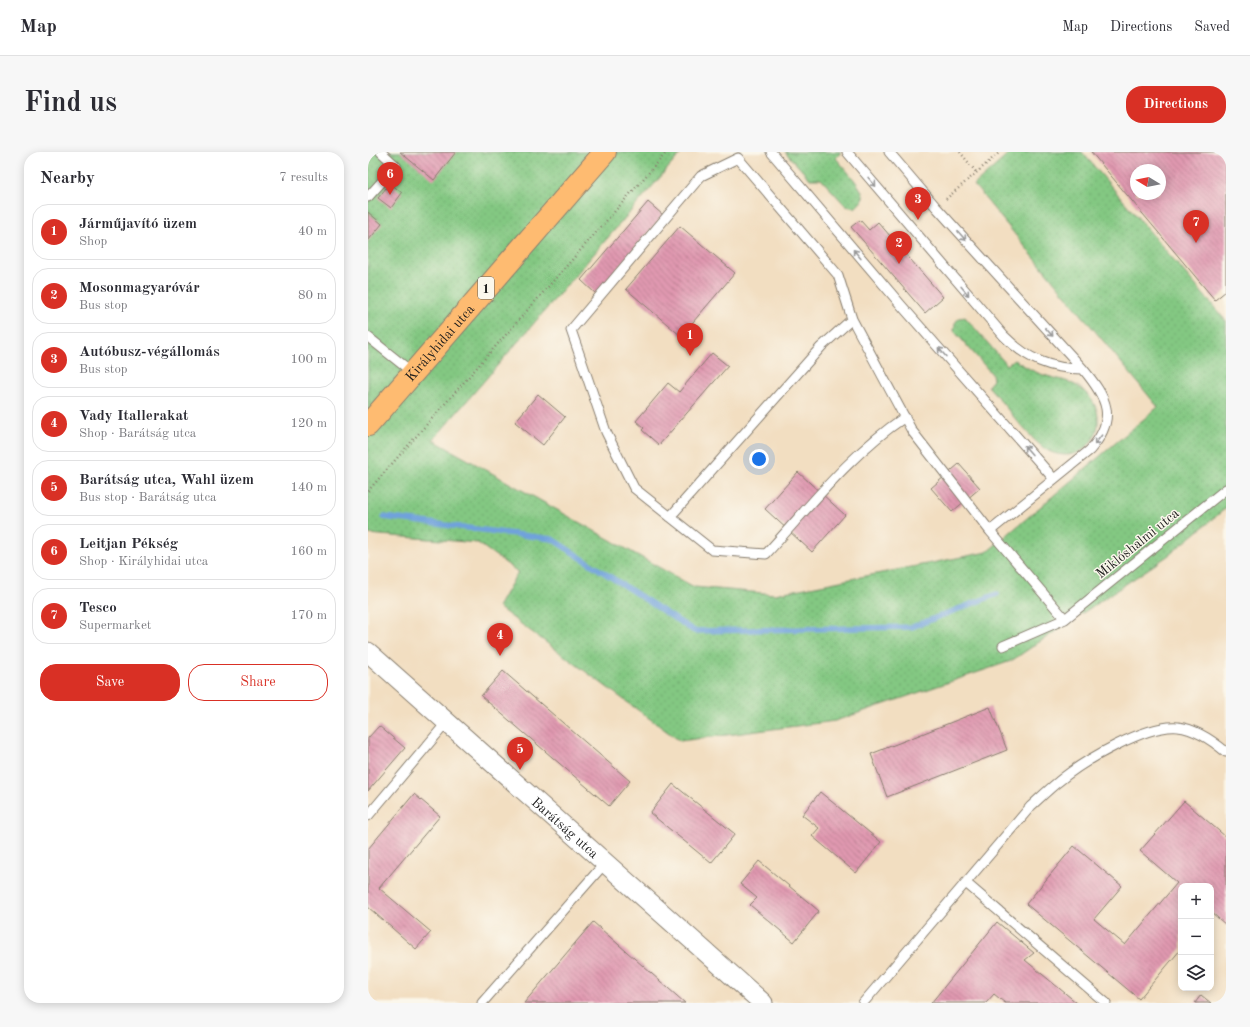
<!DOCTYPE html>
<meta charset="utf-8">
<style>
:root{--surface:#fff;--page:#f7f7f7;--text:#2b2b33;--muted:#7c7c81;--line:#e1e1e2;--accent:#d93025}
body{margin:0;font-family:"Old Standard TT",serif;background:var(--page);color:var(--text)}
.controls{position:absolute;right:12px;bottom:12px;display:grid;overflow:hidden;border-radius:8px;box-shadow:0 2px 10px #0003}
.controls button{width:36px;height:36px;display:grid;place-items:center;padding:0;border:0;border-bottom:1px solid var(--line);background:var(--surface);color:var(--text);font:20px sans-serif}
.compass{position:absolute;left:762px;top:12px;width:36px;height:36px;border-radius:50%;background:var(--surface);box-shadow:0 2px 10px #0003;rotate:280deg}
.you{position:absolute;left:391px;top:307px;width:14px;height:14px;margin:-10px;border:3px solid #fff;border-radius:50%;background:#1a73e8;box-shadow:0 0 0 6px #1a73e833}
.badge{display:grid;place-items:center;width:26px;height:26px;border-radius:50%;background:var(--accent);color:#fff;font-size:13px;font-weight:700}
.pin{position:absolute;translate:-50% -33px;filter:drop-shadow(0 1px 2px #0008)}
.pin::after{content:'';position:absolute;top:21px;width:14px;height:12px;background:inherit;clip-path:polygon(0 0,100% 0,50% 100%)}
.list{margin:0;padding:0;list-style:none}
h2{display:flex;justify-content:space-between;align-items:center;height:52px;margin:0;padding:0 16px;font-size:17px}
h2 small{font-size:13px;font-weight:400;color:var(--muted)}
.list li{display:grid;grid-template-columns:26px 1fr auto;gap:12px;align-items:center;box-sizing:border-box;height:56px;margin:0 8px 8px;padding:0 8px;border:1px solid var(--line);border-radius:16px}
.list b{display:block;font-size:15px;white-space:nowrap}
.list p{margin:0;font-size:13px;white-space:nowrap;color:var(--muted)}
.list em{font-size:13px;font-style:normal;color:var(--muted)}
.actions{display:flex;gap:8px;padding:12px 16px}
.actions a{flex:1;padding:9px 0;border:1px solid var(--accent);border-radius:16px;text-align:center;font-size:14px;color:var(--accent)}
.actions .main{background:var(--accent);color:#fff}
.icon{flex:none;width:22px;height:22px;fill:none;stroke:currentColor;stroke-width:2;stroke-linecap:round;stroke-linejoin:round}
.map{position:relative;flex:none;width:858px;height:851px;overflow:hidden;border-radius:16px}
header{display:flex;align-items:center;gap:24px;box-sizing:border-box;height:56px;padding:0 20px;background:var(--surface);border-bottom:1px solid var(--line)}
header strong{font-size:19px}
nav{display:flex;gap:22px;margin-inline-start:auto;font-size:14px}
.intro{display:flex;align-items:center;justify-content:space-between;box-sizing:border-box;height:96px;padding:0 24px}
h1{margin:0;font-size:28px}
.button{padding:10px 18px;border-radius:16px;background:var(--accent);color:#fff;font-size:14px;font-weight:700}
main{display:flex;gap:24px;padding:0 24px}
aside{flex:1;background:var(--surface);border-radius:16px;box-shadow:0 2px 10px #0003}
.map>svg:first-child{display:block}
.grass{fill:url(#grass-dots);stroke:#50724f}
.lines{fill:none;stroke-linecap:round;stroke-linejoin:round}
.stream{stroke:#70a2db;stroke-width:5.5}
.building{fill:url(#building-back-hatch);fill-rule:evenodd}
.service-casing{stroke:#877d6e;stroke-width:11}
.minor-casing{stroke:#877d6e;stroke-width:21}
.primary-casing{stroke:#877d6e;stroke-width:24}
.path{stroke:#877d6e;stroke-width:2.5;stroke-dasharray:1 3;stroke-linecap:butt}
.service{stroke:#fff;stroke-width:9}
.minor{stroke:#fff;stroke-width:19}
.primary{stroke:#febb71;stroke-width:22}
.oneway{stroke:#999}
.labels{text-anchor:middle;stroke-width:3;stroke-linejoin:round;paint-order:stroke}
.shield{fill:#fbf7ec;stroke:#5f5e5a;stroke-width:1}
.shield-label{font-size:13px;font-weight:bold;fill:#1c1c1c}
.street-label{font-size:14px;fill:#1c1c1c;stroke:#fbf7ec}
</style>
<header>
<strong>Map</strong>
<nav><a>Map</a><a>Directions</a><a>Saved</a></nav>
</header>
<div class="intro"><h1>Find us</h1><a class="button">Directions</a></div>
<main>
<aside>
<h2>Nearby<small>7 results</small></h2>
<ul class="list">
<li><span class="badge">1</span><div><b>Járműjavító üzem</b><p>Shop</p></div><em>40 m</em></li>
<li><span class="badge">2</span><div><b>Mosonmagyaróvár</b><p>Bus stop</p></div><em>80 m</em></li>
<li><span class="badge">3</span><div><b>Autóbusz-végállomás</b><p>Bus stop</p></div><em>100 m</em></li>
<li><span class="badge">4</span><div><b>Vady Itallerakat</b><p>Shop · Barátság utca</p></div><em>120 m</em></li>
<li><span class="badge">5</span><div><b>Barátság utca, Wahl üzem</b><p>Bus stop · Barátság utca</p></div><em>140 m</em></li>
<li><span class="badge">6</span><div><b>Leitjan Pékség</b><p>Shop · Királyhidai utca</p></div><em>160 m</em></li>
<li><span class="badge">7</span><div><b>Tesco</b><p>Supermarket</p></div><em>170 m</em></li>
</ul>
<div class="actions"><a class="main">Save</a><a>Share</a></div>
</aside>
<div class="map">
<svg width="858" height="851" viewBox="0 0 858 851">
<defs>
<pattern id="grass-dots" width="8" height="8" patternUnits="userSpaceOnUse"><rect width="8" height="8" fill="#83c882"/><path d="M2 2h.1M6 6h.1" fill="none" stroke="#71ab70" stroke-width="1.8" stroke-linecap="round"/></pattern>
<pattern id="building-back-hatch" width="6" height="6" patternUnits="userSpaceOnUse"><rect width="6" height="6" fill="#e098b0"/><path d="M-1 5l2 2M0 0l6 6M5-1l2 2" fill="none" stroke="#b57b8e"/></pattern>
</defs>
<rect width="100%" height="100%" fill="#fbf7ec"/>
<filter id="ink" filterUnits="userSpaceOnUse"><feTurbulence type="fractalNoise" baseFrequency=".025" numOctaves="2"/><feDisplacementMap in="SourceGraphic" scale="8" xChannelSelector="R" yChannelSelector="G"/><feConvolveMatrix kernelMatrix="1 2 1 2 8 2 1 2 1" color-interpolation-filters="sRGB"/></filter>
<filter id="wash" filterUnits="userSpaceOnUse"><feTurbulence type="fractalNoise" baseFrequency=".012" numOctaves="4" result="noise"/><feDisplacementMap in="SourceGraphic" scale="16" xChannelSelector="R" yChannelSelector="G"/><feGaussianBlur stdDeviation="0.9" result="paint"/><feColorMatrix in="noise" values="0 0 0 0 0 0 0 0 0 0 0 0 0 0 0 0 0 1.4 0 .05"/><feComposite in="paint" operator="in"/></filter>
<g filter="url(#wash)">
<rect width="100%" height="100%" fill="#f2dec1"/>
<!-- grass -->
<path class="grass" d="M 0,0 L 314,0 L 65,288 L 326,435 L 407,442 L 619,400 L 790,255 L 606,33 L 643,0 L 714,0 L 858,169 L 858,356 L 801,403 L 643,509 L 467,569 L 312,589 L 130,455 L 150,420 L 110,391 L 0,382 Z
M 417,0 L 473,0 L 468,6 C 474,14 497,37 495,46 C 494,50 490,53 487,56 L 478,54 L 453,27 L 442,27 Z
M 597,165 L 639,213 L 646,208 C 654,212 662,218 670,221 C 688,228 705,227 719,242 C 746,270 720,315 683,300 C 666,294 634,249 620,234 L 625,228 L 624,222 L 586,179 L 587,171 L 591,166 Z"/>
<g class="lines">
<!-- stream -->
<path class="stream" d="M 16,365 L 184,387 L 326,479 L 544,475 L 629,442"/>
</g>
<g id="blocks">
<!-- building -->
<path class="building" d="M 32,0 L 88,0 L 66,28 Z
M 723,0 L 858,0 L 858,139 L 847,148 ZM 768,18 L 792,18 L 792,42 L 768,42 Z
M 22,31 L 34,41 L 23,56 L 10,46 Z
M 280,50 L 295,63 L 228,142 L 213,128 Z
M 0,60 L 14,72 L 0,89 Z
M 492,68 L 501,78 L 510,70 L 575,145 L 557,161 L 483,75 Z
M 312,74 L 367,121 L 313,184 L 258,137 Z
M 344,201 L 360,214 L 291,293 L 274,278 L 276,276 L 268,269 L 300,231 L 311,240 Z
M 170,242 L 197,265 L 175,293 L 147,270 Z
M 591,312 L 612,336 L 584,360 L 563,336 Z
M 430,320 L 477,363 L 444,400 L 397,357 Z
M 135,519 L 262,629 L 241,654 L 113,544 Z
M 622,555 L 639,598 L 519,645 L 503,602 Z
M 11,574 L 37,596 L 0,639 L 0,586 Z
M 305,632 L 367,682 L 343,711 L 282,661 Z
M 452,640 L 513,690 L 488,721 L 444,684 L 451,676 L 434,663 Z
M 46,642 L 72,664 L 11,736 L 63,780 L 48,797 L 0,755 L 0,697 Z
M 816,649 L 858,685 L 858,773 L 843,760 L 843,734 L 813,734 L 813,797 L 771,847 L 658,752 L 706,694 L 754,734 L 726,767 L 757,793 L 809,731 L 772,699 Z
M 391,709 L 451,759 L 426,790 L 382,753 L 389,746 L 372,732 Z
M 225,770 L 317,851 L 156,851 Z
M 629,770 L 666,801 L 657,808 L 709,851 L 637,851 L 626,842 L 618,851 L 563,851 Z
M 833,843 L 843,851 L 827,851 Z"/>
</g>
</g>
<g filter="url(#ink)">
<use href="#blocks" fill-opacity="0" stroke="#877d6e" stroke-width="1"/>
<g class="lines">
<defs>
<path id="service" d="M 403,0 L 533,153 L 686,327
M 479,0 L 636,184 C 659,207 682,217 715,217
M 521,0 L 568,55 L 715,217 C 739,246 750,266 722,298 L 622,379 L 697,467
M 0,45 L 28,14 L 13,0
M 0,185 L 45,221
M 537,265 C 483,301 442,354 398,402 L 344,398 L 266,336 L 238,280 L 203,178 L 333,24 L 370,6 L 470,123 L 484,167 L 544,279 L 622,379
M 302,365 L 453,195 L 484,167
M 635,494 L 697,467 L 858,337
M 0,664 L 79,570
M 598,731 L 738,851
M 114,851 L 237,711
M 495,851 L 663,654 C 672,646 681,637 690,630 C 715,609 778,572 810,575 C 828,577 845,589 858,600"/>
<g id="minor">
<path id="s1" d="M 0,500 L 395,851"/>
</g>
<g id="primary">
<path id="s2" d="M 0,273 L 237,0"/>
</g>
</defs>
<!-- service casing -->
<use href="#service" class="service-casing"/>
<!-- minor casing -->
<use href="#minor" class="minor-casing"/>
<!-- primary casing -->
<use href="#primary" class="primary-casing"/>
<!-- path -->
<path class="path" d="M 592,0 L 608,20
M 578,47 L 632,0
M 0,339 L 299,0"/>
<!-- service -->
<use href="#service" class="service"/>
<!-- minor -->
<use href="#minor" class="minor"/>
<!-- primary -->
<use href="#primary" class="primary"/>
</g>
<!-- one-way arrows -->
<defs><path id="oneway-shaft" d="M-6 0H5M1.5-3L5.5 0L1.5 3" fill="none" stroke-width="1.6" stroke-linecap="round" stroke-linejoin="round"/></defs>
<g class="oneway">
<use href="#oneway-shaft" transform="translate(504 30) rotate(50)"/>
<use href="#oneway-shaft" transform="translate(594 84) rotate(48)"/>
<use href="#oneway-shaft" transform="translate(489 102) rotate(-130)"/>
<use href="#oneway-shaft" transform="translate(597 139) rotate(50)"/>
<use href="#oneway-shaft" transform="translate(681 180) rotate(48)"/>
<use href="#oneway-shaft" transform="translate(574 200) rotate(-131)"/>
<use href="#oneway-shaft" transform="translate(730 288) rotate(127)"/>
<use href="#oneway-shaft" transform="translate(660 298) rotate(-131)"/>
</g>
</g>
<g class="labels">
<!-- shield labels -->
<rect class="shield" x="110" y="125" width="16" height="22" rx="3"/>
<g class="shield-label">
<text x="118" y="141">1</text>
</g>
<!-- street labels -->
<g class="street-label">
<text dy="5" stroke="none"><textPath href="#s2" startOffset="109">Királyhidai utca</textPath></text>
<text transform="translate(769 391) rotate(-39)" y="5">Miklóshalmi utca</text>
<text dy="5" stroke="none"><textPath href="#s1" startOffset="264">Barátság utca</textPath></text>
</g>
</g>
</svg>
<div class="controls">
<button>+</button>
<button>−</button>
<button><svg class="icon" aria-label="layers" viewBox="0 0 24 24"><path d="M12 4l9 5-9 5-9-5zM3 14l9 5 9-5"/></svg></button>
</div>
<svg class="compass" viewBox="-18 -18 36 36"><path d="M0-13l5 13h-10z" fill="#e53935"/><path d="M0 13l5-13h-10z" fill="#7c7c81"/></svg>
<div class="you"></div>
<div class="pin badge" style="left:322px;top:204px">1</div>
<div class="pin badge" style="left:531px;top:112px">2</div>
<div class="pin badge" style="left:550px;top:68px">3</div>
<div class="pin badge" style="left:132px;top:504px">4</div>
<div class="pin badge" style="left:152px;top:618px">5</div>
<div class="pin badge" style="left:22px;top:43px">6</div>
<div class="pin badge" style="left:828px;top:91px">7</div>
</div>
</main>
